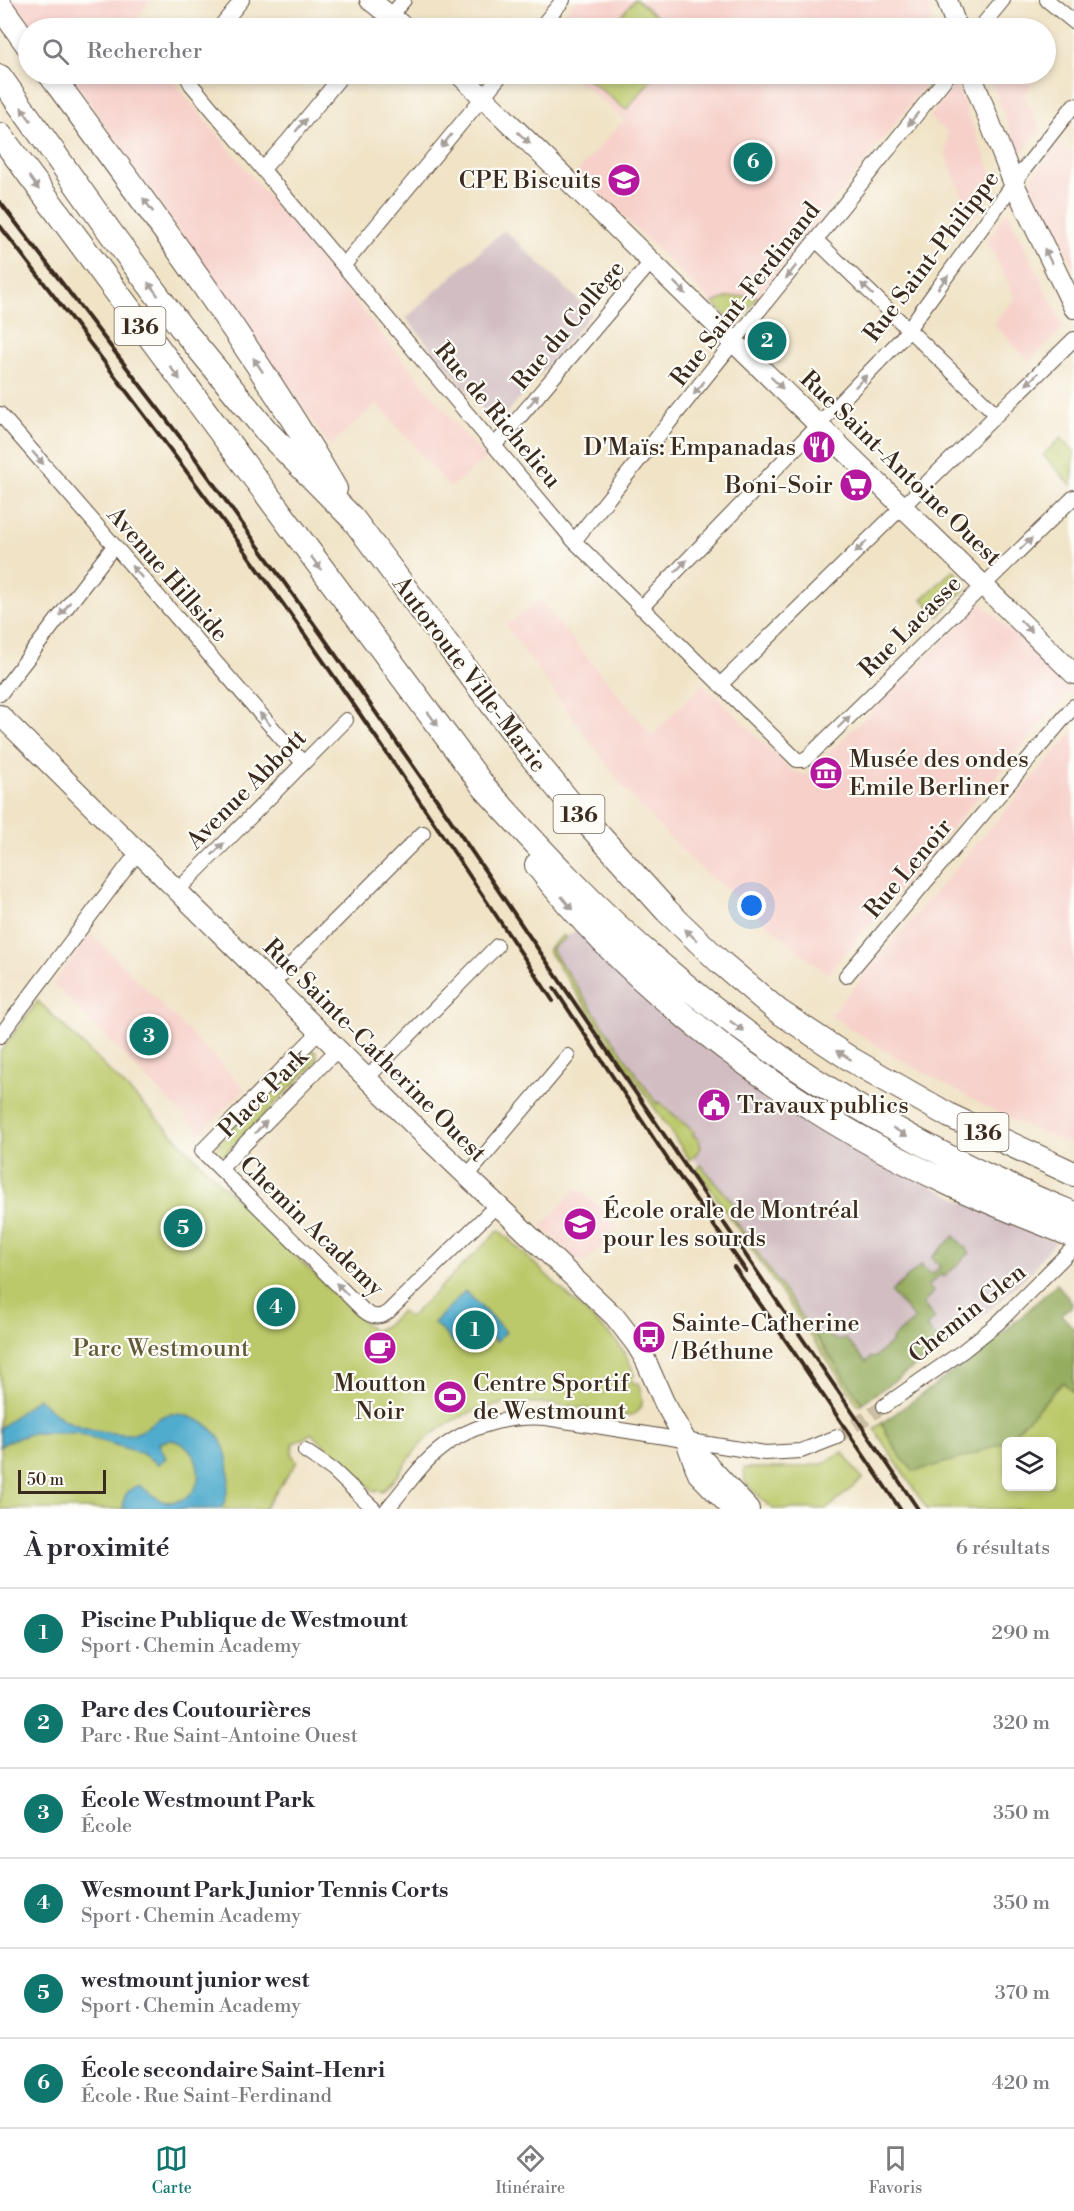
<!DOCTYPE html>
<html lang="fr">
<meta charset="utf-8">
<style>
:root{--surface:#fff;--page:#f7f7f7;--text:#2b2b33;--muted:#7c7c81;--line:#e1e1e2;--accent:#0f766e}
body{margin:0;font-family:"Libre Bodoni",serif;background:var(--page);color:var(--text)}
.controls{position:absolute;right:18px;bottom:18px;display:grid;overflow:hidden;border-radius:9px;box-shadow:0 3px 9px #0003}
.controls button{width:54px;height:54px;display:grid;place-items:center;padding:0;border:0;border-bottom:2px solid var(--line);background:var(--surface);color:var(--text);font:30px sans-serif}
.scale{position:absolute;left:18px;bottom:15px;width:88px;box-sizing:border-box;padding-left:6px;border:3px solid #3b2a1e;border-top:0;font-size:16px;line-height:21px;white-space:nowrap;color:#3b2a1e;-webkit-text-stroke:4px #fdfcf7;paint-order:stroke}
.you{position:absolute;left:752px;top:906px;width:21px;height:21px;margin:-15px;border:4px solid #fff;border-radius:50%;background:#1a73e8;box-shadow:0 0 0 9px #1a73e833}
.badge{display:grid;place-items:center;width:39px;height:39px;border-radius:50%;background:var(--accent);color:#fff;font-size:20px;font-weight:700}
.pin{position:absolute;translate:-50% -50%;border:3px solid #fff;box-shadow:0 2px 6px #0006}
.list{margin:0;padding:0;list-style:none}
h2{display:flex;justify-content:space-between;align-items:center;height:78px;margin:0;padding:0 24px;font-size:26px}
h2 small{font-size:20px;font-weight:400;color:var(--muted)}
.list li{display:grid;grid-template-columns:39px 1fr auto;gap:18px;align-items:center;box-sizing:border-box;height:90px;padding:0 24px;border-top:2px solid var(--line)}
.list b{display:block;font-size:22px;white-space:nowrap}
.list p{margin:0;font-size:20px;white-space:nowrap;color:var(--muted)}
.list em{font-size:20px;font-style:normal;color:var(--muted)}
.icon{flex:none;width:33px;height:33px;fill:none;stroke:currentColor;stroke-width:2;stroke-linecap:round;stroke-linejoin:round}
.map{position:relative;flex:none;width:1074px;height:1509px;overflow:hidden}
.search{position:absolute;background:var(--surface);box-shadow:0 3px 9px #0003;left:18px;right:18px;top:18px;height:66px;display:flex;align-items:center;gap:15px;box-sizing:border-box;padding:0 21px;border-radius:33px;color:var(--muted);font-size:22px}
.sheet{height:618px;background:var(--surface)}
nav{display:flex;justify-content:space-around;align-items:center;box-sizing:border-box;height:84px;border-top:2px solid var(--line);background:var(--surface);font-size:16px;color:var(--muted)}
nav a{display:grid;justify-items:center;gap:3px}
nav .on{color:var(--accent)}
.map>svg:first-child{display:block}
.built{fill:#f7d0ca}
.industrial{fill:#d2bec2}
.green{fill:#bcc96b;stroke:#7c7a44;stroke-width:1.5;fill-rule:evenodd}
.forest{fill:#95ad5f;stroke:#686c3e;stroke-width:1.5}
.water{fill:#4faccd;stroke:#456b76;stroke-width:1.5}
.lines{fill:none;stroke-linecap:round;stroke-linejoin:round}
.minor-tunnel{stroke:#ccbea4;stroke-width:14;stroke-dasharray:14 7;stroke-linecap:butt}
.minor-casing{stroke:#564637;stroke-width:16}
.secondary-casing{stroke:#564637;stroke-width:22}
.trunk-casing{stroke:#564637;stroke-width:26}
.minor{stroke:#fff;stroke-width:14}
.secondary{stroke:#fff;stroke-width:20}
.trunk{stroke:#fff;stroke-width:24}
.rail{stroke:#3b2a1e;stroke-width:4}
.oneway{fill:#a79f9a}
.labels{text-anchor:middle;stroke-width:4.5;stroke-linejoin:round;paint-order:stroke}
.shield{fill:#fdfcf7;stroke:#75695f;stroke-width:1.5}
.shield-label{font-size:22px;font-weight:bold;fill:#3b2a1e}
.poi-label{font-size:24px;fill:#3b2a1e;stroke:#fdfcf7;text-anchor:start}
.street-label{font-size:24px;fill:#3b2a1e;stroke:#fdfcf7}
.park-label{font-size:24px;fill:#625a35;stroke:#fdfcf7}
</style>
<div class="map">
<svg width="1074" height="1509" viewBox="0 0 1074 1509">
<rect width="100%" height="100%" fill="#fdfcf7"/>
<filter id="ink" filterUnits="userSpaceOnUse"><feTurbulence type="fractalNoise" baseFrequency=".0167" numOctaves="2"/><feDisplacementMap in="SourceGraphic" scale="12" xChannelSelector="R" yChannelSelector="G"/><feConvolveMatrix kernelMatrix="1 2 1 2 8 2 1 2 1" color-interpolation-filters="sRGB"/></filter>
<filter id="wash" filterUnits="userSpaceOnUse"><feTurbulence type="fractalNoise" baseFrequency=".008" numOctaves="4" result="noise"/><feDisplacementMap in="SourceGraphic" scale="24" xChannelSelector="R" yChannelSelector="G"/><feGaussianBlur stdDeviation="1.35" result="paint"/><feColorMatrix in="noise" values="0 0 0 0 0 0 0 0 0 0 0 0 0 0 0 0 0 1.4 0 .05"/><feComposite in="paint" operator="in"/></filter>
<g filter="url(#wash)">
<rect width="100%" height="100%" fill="#f0e3c6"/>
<!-- built -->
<path class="built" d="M 12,0 L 150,0 L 132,28 L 34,28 Z
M 576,0 L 926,0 L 935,28 L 553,28 Z
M 69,74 L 167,74 L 485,459 L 450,488 L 377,403 L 330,446 Z
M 566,74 L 934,74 L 758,297 L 729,297 L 713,303 L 577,172 L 624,120 L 574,77 L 572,79 Z
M 988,74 L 1038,74 L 1023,96 L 1041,129 L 1020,154 Z
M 956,83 L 996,186 L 968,226 L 956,214 L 965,203 L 946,155 L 948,132 L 929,117 Z
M 1059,143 L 1074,156 L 1074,267 L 1031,186 L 1031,179 Z
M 1007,210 L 1064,328 L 1029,361 L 994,324 L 1015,298 L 991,249 L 986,244 Z
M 539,600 L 652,735 L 703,684 L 792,771 L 806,775 L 982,604 L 1071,689 L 827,974 L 690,859 L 629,795 L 506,626 Z
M 1074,730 L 1074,1146 L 1008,1118 L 946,1085 L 884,1050 L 830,1015 Z
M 91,933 L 245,1089 L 201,1133 L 53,984 Z
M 576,1189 L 580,1189 L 619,1227 L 586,1262 L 575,1259 L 541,1226 Z"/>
<!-- industrial -->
<path class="industrial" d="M 504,230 L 592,313 L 496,426 L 406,318 Z
M 578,929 L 729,1063 L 797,1114 L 868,1156 L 965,1202 L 1056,1242 L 1040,1259 L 1035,1268 L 983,1316 L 953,1340 L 875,1394 L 822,1344 L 732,1216 L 737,1208 L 692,1157 L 551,948 Z"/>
<!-- green -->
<path class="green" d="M 634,0 L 637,0 L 671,28 L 611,28 Z
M 582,74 L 656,74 L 626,110 Z
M 746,296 L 758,297 L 737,323 L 734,324 L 713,303 L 729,297 Z
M 763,325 L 782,342 L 768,358 L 753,340 Z
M 1061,438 L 1074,451 L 1072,486 L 1043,455 Z
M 953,570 L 965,582 L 965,589 L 939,616 L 922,599 Z
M 563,935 L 566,938 L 551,949 L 657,1104 L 659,1102 L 694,1132 L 693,1135 L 699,1140 L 701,1148 L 690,1160 L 550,954 L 548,949 Z
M 38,1001 L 158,1119 L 215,1178 L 373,1331 L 387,1325 L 401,1311 L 409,1318 L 499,1230 L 617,1342 L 628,1359 L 635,1375 L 631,1377 L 634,1384 L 638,1383 C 643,1397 647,1412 628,1416 C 554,1404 491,1385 426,1439 C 409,1455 399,1477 382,1492 L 378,1490 L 375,1492 L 311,1433 L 305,1438 L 293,1443 L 292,1455 L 297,1462 L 264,1509 L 0,1509 L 0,1052 Z
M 312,1050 L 317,1053 L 317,1061 L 224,1155 L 217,1155 L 214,1149 L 215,1146 L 309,1051 Z
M 701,1165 L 737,1208 L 732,1216 L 862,1403 L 858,1405 L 697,1169 Z
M 1063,1382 L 1074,1393 L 1074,1509 L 927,1509 L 874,1429 L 882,1423 L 887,1434 L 1007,1441 ZM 1006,1442 L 1052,1442 L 1052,1486 L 1006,1486 Z
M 843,1452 L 862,1479 L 827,1509 L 772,1509 L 745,1482 L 744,1468 L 790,1468 L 823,1464 Z"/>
<!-- forest -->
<path class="forest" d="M 954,1236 L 970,1253 L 944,1277 L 941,1274 L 928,1286 L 933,1292 L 923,1304 L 935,1319 L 926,1327 L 941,1344 L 950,1336 L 953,1340 L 862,1403 L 814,1333 L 828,1334 L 835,1340 L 845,1338 L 866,1362 L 871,1357 L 874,1358 L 892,1342 L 891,1340 L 915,1319 L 891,1292 L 921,1265 L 931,1275 L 940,1267 L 932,1257 Z
M 1057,1284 L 1072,1303 L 1071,1307 L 1062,1313 L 1062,1316 L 1074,1328 L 1074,1393 L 1063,1382 L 1007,1441 L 966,1457 L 915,1471 C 900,1461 889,1439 882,1423 L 989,1346 Z"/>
<!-- water -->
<path class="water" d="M 465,1291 L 506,1332 L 496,1342 L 480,1327 L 459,1348 L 434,1323 Z
M 38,1398 C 46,1405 54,1413 63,1419 C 81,1429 109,1434 130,1434 C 144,1434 152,1419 166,1415 C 174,1413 185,1415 193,1418 C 230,1431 235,1474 223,1506 L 220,1509 L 123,1509 C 122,1497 128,1489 139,1485 C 146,1490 154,1497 162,1501 C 168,1503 175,1502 181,1500 C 216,1487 193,1427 159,1443 L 166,1458 L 158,1464 L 141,1453 L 77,1433 L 33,1433 L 9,1441 L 0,1446 L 0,1428 Z"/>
</g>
<g filter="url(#ink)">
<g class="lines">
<!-- minor-tunnel -->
<path class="minor-tunnel" d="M 837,1437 L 884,1406"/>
<defs>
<path id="minor" d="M 1047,0 L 1074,22
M 219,28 L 242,0
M 380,28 L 404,0
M 540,28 L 563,0
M 980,28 L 1003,0
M 186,74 L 191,84 L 574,541 L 797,760 L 803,760 L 808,757 L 1074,497
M 263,169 L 287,142 L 343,74
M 816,240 L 996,414
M 344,265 L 502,74
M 0,414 L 303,763
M 494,445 L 506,433 L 652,261
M 574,541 L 949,74
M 641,608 L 901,339 L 1025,168 L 1074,105
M 720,685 L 1074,339
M 0,694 L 114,546
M 177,891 L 346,720
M 846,976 L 1074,706
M 272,984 L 423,833
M 320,1031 L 202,1151 L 363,1310 C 371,1317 379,1319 388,1312 L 497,1205
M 0,1036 L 138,852
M 367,1078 L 497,946
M 220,1169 L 338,1049
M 467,1176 L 568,1056
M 884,1406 L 963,1351 L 998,1323 L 1074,1247
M 305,1451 L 333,1470 L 374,1509
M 387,1509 C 401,1493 412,1477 426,1462 C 458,1429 501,1415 546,1418 L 765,1453 L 801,1451 L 837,1437"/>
<path id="secondary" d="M 370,0 L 405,28
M 947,0 L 957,28
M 459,74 L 1074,674
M 971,74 L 1014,184 L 1074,308
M 0,715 L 427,1138 L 615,1317 L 636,1344 L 645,1359 L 664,1402 L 686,1441 L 698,1474 L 732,1509
M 690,1445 L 749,1509"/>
<path id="trunk" d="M 0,6 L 28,45
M 50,74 C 150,209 250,343 335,489
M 0,77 L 110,232 L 181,327 L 268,433 L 353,519 L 532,757 L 575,809 L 667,911 L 719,961 L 778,1011 L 852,1060 L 950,1116 L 1074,1174
M 0,135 L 484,787 C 540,849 596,910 660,964 C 783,1070 923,1153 1074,1214
M 537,865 C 637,997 799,1113 948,1183 C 989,1203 1032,1218 1074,1236"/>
</defs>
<!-- minor casing -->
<use href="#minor" class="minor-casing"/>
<!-- secondary casing -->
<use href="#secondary" class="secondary-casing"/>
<!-- trunk casing -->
<use href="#trunk" class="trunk-casing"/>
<!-- minor -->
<use href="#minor" class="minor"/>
<!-- secondary -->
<use href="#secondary" class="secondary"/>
<!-- trunk -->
<use href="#trunk" class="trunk"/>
<!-- rail -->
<path class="rail" d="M 0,202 L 183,441 L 321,634 L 439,803 L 918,1509
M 0,226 C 85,336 169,446 250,558 C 355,703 454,852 553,1001
M 554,988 L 670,1163 L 746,1271
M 734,1267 L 791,1348 L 900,1509"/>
</g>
<!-- one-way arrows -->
<defs><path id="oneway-solid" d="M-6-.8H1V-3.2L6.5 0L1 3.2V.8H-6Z" transform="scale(1.5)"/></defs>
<g class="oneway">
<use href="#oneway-solid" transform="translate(26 114) rotate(-125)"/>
<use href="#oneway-solid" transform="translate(913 119) rotate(128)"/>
<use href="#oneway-solid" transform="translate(301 125) rotate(-51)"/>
<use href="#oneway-solid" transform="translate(524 138) rotate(43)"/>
<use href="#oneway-solid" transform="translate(446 141) rotate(129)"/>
<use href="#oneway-solid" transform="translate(34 183) rotate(54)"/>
<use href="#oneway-solid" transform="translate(148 205) rotate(-126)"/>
<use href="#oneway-solid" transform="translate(1048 256) rotate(-116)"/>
<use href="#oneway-solid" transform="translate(791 272) rotate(128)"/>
<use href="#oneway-solid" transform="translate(943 282) rotate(-53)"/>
<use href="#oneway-solid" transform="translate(680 288) rotate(45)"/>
<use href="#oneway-solid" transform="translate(153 289) rotate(-127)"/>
<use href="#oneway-solid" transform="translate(867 289) rotate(-136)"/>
<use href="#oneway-solid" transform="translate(258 365) rotate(-124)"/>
<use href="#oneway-solid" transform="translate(175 373) rotate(53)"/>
<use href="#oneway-solid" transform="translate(1032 379) rotate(136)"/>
<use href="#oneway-solid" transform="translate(861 381) rotate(-46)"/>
<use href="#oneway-solid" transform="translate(777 383) rotate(44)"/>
<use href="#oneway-solid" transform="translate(699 388) rotate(129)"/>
<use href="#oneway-solid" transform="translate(533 401) rotate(-50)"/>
<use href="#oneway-solid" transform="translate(38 458) rotate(49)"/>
<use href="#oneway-solid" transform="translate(1026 544) rotate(-44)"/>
<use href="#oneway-solid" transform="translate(861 547) rotate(135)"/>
<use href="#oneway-solid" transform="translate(316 563) rotate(53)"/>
<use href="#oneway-solid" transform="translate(681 566) rotate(-46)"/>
<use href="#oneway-solid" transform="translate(137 572) rotate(-131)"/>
<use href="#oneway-solid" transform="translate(65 609) rotate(127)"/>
<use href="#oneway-solid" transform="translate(1026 626) rotate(45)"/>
<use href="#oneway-solid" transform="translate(265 719) rotate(-131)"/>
<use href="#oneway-solid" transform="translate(433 719) rotate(53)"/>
<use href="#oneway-solid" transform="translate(844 722) rotate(-44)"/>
<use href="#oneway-solid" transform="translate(218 849) rotate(-45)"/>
<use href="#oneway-solid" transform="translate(567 903) rotate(50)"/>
<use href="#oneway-solid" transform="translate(691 935) rotate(-136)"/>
<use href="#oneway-solid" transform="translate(737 1026) rotate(36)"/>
<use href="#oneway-solid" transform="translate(844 1055) rotate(-147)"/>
<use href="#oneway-solid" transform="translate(261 1127) rotate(-45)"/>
<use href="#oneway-solid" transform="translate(900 1132) rotate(30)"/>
<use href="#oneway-solid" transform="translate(342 1289) rotate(-135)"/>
</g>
</g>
<!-- icons -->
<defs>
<symbol id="school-disc" viewBox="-11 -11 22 22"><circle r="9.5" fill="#b5179e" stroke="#fdfcf7"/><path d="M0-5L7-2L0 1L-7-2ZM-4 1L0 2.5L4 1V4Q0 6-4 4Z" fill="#fff"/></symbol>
<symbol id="restaurant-disc" viewBox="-11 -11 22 22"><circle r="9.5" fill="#b5179e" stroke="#fdfcf7"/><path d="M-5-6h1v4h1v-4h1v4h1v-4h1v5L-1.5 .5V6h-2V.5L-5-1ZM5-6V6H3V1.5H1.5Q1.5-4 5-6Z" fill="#fff"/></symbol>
<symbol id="supermarket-disc" viewBox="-11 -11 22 22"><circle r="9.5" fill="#b5179e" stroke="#fdfcf7"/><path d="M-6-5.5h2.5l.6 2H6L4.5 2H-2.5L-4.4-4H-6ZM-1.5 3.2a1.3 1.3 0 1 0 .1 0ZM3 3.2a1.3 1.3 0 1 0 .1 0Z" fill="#fff"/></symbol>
<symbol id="museum-disc" viewBox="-11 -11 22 22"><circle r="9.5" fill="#b5179e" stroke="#fdfcf7"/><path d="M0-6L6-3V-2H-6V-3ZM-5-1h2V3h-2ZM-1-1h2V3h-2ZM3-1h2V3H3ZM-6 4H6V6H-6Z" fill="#fff"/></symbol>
<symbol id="civic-disc" viewBox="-11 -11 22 22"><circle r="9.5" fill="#b5179e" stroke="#fdfcf7"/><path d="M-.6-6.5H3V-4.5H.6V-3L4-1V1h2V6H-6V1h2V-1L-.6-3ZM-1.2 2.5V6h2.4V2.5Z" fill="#fff"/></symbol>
<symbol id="bus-disc" viewBox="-11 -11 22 22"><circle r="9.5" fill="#b5179e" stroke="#fdfcf7"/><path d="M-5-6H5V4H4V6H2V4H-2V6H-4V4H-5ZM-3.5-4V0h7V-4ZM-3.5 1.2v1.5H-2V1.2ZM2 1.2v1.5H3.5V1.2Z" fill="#fff"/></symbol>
<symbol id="cafe-disc" viewBox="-11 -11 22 22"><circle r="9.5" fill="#b5179e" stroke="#fdfcf7"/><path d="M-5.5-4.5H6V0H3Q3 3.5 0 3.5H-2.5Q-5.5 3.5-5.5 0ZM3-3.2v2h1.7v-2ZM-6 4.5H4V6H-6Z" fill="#fff"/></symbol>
<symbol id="stadium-disc" viewBox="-11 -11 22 22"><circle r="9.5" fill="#b5179e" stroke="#fdfcf7"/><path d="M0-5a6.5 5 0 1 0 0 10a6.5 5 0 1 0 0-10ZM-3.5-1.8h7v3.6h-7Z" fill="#fff"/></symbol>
</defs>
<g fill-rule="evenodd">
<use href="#school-disc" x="605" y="161" width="38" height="38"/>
<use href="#restaurant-disc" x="800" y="428" width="38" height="38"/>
<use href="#supermarket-disc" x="837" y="466" width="38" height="38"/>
<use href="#museum-disc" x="807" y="754" width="38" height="38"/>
<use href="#civic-disc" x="695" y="1086" width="38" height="38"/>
<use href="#school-disc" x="561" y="1205" width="38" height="38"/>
<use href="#bus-disc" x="630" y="1318" width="38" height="38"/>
<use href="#cafe-disc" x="361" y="1329" width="38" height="38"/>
<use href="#stadium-disc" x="431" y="1378" width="38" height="38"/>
</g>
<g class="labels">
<!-- shield labels -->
<g class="shield">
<rect x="114.5" y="307" width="51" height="38" rx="4.5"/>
<rect x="553.5" y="795" width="51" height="38" rx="4.5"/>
<rect x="957.5" y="1113" width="51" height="38" rx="4.5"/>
</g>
<g class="shield-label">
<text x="140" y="334">136</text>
<text x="579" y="822">136</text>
<text x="983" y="1140">136</text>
</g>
<!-- poi labels -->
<g class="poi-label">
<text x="601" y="188" text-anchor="end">CPE Biscuits</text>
<text x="796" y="455" text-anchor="end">D'Maïs: Empanadas</text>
<text x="833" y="493" text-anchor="end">Boni-Soir</text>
<text x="849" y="767">Musée des ondes<tspan x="849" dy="28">Emile Berliner</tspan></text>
<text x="737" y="1113">Travaux publics</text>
<text x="603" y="1218">École orale de Montréal<tspan x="603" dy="28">pour les sourds</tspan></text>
<text x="672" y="1331">Sainte-Catherine<tspan x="672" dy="28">/ Béthune</tspan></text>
<text x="380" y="1391" text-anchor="middle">Moutton<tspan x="380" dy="28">Noir</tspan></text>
<text x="473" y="1391">Centre Sportif<tspan x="473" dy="28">de Westmount</tspan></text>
</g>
<!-- street labels -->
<g class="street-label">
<text transform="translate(931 256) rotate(-53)" y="8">Rue Saint-Philippe</text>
<text transform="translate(745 294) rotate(-52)" y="8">Rue Saint-Ferdinand</text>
<text transform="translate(568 325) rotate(-50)" y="8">Rue du Collège</text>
<text transform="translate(498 415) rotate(50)" y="8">Rue de Richelieu</text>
<text transform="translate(901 468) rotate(44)" y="8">Rue Saint-Antoine Ouest</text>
<text transform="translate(168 574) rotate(49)" y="8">Avenue Hillside</text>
<text transform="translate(910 626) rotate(-45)" y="8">Rue Lacasse</text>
<text transform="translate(470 674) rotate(53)" y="8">Autoroute Ville-Marie</text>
<text transform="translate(246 789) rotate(-45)" y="8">Avenue Abbott</text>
<text transform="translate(908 868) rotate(-50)" y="8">Rue Lenoir</text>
<text transform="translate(375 1050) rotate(45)" y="8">Rue Sainte-Catherine Ouest</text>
<text transform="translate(263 1093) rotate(-45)" y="8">Place Park</text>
<text transform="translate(312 1226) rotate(44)" y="8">Chemin Academy</text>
<text transform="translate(967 1313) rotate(-39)" y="8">Chemin Glen</text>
</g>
<!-- park labels -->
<g class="park-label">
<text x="161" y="1356">Parc Westmount</text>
</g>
</g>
</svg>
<div class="controls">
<button><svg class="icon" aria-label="layers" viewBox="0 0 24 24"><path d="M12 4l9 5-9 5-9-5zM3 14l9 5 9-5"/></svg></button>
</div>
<div class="scale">50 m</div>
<div class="you"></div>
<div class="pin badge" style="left:475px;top:1330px">1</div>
<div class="pin badge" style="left:767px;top:341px">2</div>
<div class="pin badge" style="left:149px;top:1036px">3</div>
<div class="pin badge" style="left:276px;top:1307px">4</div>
<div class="pin badge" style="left:183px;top:1228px">5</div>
<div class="pin badge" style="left:753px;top:162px">6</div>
<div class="search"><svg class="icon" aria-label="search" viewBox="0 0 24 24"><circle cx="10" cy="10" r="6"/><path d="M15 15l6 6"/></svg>Rechercher</div>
</div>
<section class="sheet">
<h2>À proximité<small>6 résultats</small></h2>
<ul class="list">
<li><span class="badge">1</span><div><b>Piscine Publique de Westmount</b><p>Sport · Chemin Academy</p></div><em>290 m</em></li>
<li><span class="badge">2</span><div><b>Parc des Coutourières</b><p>Parc · Rue Saint-Antoine Ouest</p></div><em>320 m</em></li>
<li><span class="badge">3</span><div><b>École Westmount Park</b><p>École</p></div><em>350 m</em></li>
<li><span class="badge">4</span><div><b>Wesmount Park Junior Tennis Corts</b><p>Sport · Chemin Academy</p></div><em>350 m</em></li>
<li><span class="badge">5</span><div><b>westmount junior west</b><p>Sport · Chemin Academy</p></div><em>370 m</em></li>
<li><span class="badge">6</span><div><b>École secondaire Saint-Henri</b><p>École · Rue Saint-Ferdinand</p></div><em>420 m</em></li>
</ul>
</section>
<nav>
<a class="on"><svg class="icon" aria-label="map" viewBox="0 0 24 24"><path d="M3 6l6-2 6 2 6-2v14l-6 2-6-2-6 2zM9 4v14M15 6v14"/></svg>Carte</a>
<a><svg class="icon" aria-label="directions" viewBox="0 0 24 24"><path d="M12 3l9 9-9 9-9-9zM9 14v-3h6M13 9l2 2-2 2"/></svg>Itinéraire</a>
<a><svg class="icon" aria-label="saved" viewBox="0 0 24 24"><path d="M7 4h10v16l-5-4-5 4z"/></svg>Favoris</a>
</nav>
